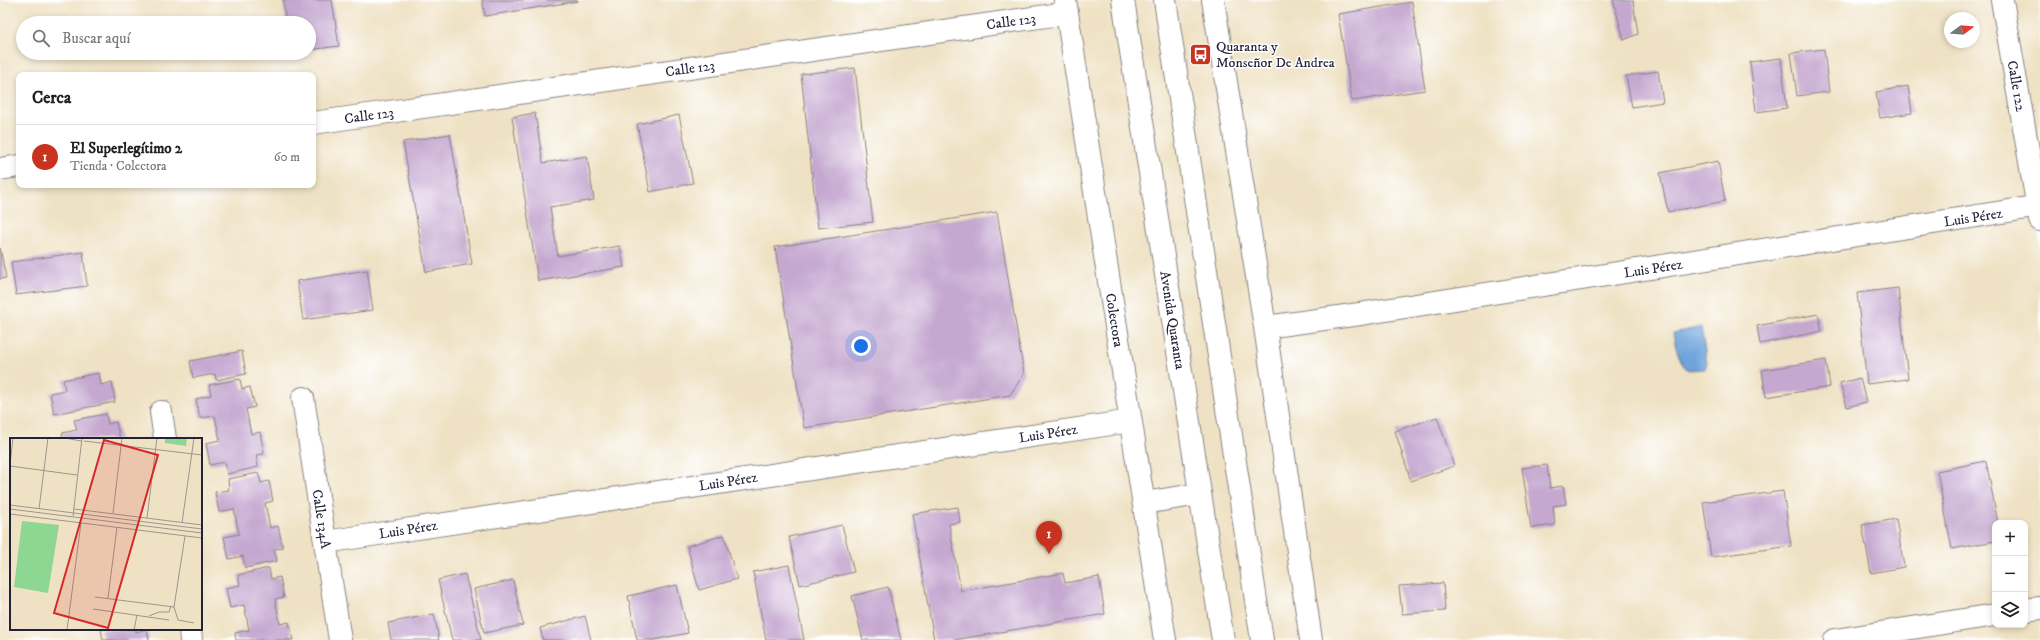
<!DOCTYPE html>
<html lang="es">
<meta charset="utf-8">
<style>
:root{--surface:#fff;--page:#f2f2f2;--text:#222;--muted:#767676;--line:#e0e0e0;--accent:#c8321e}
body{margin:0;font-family:"IM FELL DW Pica",serif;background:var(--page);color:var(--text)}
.controls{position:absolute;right:12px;bottom:12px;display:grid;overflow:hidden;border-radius:8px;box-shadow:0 2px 6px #0003}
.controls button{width:36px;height:36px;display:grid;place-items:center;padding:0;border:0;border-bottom:1px solid var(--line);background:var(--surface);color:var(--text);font:20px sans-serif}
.compass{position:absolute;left:1944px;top:12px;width:36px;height:36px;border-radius:50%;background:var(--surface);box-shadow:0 2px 6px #0003;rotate:74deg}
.you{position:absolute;left:861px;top:346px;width:14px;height:14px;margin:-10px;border:3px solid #fff;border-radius:50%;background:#1a73e8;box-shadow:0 0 0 6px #1a73e833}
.badge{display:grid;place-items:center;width:26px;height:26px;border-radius:50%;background:var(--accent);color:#fff;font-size:13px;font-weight:700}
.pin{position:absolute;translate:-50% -33px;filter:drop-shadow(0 1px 2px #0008)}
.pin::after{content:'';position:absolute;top:21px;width:14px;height:12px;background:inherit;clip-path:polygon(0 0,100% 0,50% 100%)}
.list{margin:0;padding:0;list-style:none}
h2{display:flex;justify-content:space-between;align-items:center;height:52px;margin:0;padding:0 16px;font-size:17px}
h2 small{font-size:13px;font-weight:400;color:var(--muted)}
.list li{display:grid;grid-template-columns:26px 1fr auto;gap:12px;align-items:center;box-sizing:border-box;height:64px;padding:0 16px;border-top:1px solid var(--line)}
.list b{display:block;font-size:15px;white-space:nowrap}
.list p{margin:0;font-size:13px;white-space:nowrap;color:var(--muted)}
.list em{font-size:13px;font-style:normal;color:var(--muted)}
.icon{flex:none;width:22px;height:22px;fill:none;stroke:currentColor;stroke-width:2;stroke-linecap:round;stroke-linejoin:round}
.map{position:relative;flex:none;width:2040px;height:640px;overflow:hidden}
.search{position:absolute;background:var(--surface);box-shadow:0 2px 6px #0003;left:16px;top:16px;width:300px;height:44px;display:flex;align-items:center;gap:10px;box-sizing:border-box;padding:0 14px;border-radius:22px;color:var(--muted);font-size:15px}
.panel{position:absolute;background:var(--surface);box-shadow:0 2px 6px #0003;left:16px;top:72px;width:300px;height:116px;border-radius:8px}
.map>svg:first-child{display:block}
.water{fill:#6ea4db;stroke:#48638b}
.building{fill:#c5a7d0}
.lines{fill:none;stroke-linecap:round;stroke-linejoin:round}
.street-casing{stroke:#888280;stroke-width:24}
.highway-casing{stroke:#888280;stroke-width:24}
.street{stroke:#fff;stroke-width:22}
.highway{stroke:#fff;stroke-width:22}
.labels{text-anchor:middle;stroke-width:3;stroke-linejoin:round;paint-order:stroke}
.street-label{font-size:14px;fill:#22223b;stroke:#fff}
.poi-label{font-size:14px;fill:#22223b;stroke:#fff;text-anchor:start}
.inset-road{fill:none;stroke:#9d958d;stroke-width:1}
.view{fill:#d62828;fill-opacity:0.15;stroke:#d62828;stroke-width:2}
.inset-edge{fill:none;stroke:#22223b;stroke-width:2}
</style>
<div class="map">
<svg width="2040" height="640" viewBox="0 0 2040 640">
<rect width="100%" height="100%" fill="#fff"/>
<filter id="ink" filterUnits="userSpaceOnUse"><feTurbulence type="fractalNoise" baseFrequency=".025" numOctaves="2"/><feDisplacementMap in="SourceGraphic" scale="8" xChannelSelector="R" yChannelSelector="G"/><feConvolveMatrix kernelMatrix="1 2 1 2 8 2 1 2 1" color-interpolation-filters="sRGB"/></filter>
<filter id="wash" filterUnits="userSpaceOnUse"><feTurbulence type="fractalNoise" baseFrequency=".012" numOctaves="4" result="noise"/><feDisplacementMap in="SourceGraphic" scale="16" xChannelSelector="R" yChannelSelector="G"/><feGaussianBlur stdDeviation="0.9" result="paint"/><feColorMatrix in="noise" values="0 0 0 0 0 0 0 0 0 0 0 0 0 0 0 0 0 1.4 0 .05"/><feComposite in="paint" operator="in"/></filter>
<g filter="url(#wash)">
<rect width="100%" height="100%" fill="#efe2c4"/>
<!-- water -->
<path class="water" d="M 1701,327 L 1707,363 L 1705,369 L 1688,370 C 1678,363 1675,344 1673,333 Z"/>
<g id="blocks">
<!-- building -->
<path class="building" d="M 283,0 L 332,0 L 339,46 L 309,50 L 309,23 L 286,23 Z
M 482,0 L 578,0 L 578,1 L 485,16 Z
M 1613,0 L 1633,0 L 1638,34 L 1624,40 Z
M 1412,2 L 1425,90 L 1352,101 L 1338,14 Z
M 1824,49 L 1829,92 L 1797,96 L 1791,53 Z
M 1781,58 L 1787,108 L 1756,112 L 1750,62 Z
M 855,68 L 873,222 L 818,228 L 801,74 Z
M 1658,71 L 1663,102 L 1632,107 L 1626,76 Z
M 1908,86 L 1912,113 L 1880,118 L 1876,92 Z
M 535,113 L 543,163 L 587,156 L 594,200 L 550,207 L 558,256 L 620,246 L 624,267 L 538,281 L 512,117 Z
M 679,115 L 693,183 L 650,192 L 637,124 Z
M 450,134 L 472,264 L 426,272 L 403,142 Z
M 1718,161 L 1725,201 L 1668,212 L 1660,173 Z
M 997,212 L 1024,374 L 1010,395 L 804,428 L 775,247 Z
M 0,248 L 6,278 L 0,279 Z
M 83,252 L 87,286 L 16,295 L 11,262 Z
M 367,270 L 373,310 L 303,320 L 297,281 Z
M 1898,288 L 1908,379 L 1867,384 L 1857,293 Z
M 1818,314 L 1822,331 L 1760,344 L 1757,326 Z
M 242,351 L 246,374 L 216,380 L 215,374 L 193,378 L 190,361 Z
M 1826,360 L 1830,387 L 1766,397 L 1762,370 Z
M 99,373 L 101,385 L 112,382 L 115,402 L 54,414 L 50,393 L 65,390 L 63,380 Z
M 1860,378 L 1866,402 L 1847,407 L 1840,383 Z
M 240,379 L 242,389 L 250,387 L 255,407 L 246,409 L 251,434 L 260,432 L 264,454 L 256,455 L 258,467 L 227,474 L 225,462 L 210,465 L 206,443 L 220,440 L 215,416 L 200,418 L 196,399 L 211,395 L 209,385 Z
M 106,414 L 108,424 L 116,422 L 120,439 L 63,439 L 62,433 L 77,430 L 74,420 Z
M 1437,417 L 1454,466 L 1411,481 L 1395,431 Z
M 1986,461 L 1998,523 L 1995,523 L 1995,541 L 1952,549 L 1937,471 Z
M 1547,465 L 1550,488 L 1563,486 L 1566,504 L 1553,506 L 1555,525 L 1531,528 L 1522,468 Z
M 258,473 L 261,483 L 269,481 L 273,501 L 265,503 L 270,528 L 278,526 L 283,548 L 274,549 L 277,561 L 245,568 L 243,556 L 229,559 L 224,537 L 239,534 L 234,509 L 219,512 L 215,492 L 229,490 L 228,479 Z
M 1783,491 L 1791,546 L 1711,557 L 1703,502 Z
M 958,507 L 960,522 L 949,524 L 961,591 L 1063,573 L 1065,583 L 1099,577 L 1105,614 L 954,640 L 934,640 L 912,514 Z
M 1896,519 L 1904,567 L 1871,573 L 1862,525 Z
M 842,525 L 854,572 L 800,585 L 789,537 Z
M 724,535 L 737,579 L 699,590 L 687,546 Z
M 789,565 L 804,640 L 766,640 L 753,572 Z
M 269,568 L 271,579 L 280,577 L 284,597 L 275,599 L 280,624 L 289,622 L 293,640 L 236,640 L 235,633 L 249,630 L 244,605 L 230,608 L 226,588 L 240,585 L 238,575 Z
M 465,574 L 481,640 L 452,640 L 438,580 Z
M 513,580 L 523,625 L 484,633 L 474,589 Z
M 1443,583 L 1445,611 L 1402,614 L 1399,586 Z
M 677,585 L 688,633 L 653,640 L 637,640 L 628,596 Z
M 888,587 L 901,640 L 863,640 L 852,596 Z
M 434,614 L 439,640 L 391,640 L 388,623 Z
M 585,616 L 591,640 L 543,640 L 540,628 Z
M 101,629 L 136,629 L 136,632 L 147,629 L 149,640 L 103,640 Z"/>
</g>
</g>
<g filter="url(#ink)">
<use href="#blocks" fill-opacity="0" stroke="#888280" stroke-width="1"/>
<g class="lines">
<defs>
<path id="street" d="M 1065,0 L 1165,640
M 1165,0 L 1262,640
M 1213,0 L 1265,327 L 1311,640
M 2002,0 L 2040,220
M 313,123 L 1067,13
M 0,169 L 19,166
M 1265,327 L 1360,314 L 2040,206
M 303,398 L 340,640
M 161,412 L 165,439
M 325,542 L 1131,421
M 2025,610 L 2040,608
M 190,629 L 191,640
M 1835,640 L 1995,615"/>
<path id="highway" d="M 1123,0 L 1223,640
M 1144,503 L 1200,494"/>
</defs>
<!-- street casing -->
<use href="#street" class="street-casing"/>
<!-- highway casing -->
<use href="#highway" class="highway-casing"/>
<!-- street -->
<use href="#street" class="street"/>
<!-- highway -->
<use href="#highway" class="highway"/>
</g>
</g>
<!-- icons -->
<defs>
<symbol id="bus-square" viewBox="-11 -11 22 22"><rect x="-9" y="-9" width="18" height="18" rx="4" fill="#c8321e" stroke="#fff"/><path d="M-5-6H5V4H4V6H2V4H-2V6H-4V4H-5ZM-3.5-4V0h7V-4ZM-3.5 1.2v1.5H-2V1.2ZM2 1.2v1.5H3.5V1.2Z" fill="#fff"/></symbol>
</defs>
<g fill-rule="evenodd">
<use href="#bus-square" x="1188" y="42" width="25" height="25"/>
</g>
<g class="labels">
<!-- street labels -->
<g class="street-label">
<text transform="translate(1011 21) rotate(-8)" y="5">Calle 123</text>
<text transform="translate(690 68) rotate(-8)" y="5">Calle 123</text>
<text transform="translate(2017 86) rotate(80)" y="5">Calle 122</text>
<text transform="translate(369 115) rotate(-8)" y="5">Calle 123</text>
<text transform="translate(1973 217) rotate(-9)" y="5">Luis Pérez</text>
<text transform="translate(1653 268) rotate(-9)" y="5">Luis Pérez</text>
<text transform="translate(1115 320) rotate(81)" y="5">Colectora</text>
<text transform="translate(1173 320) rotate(81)" y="5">Avenida Quaranta</text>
<text transform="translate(1048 433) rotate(-9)" y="5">Luis Pérez</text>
<text transform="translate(728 481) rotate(-9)" y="5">Luis Pérez</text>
<text transform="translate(322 519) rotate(81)" y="5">Calle 134A</text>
<text transform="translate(408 529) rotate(-9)" y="5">Luis Pérez</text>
</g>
<!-- poi labels -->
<g class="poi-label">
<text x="1216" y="51">Quaranta y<tspan x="1216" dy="16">Monseñor De Andrea</tspan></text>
</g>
</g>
<!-- overview -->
<g transform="translate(10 438)">
<rect width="192" height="192" fill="#efe2c4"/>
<path d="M 155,0 L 177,0 L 176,8 L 155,5 ZM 12,83 L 49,87 L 38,155 L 4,149 Z" fill="#8dd792"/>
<path class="inset-road" d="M 55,0 L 71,3M 74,3 L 192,17M 0,27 L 3,0M 0,28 L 67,37M 0,67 L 192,91M 0,71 L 192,95M 29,71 L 38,0M 64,71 L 192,87M 103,75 L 112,0M 0,76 L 192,100M 63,78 L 72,0M 137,80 L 147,0M 172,85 L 184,0M 85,159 L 164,169M 98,160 L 107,89M 164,169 L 175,98M 164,169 L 168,182 L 184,185M 83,171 L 159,182M 139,178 L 149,174 L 159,174 L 161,168M 57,192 L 71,85M 124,192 L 127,177"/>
<path class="view" d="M 94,2 L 148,17 L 98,190 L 44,175 Z"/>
<rect width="192" height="192" class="inset-edge"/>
</g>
</svg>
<div class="controls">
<button>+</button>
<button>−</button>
<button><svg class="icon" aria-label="layers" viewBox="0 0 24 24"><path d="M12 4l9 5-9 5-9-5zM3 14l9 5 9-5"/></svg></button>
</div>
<svg class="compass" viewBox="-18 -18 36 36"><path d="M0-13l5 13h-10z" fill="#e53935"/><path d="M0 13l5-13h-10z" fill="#767676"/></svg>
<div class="you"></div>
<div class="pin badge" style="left:1049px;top:554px">1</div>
<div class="search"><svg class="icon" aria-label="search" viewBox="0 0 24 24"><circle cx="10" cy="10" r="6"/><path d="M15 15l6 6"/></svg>Buscar aquí</div>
<section class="panel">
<h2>Cerca<small></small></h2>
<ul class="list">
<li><span class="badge">1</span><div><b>El Superlegítimo 2</b><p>Tienda · Colectora</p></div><em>60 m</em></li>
</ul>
</section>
</div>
